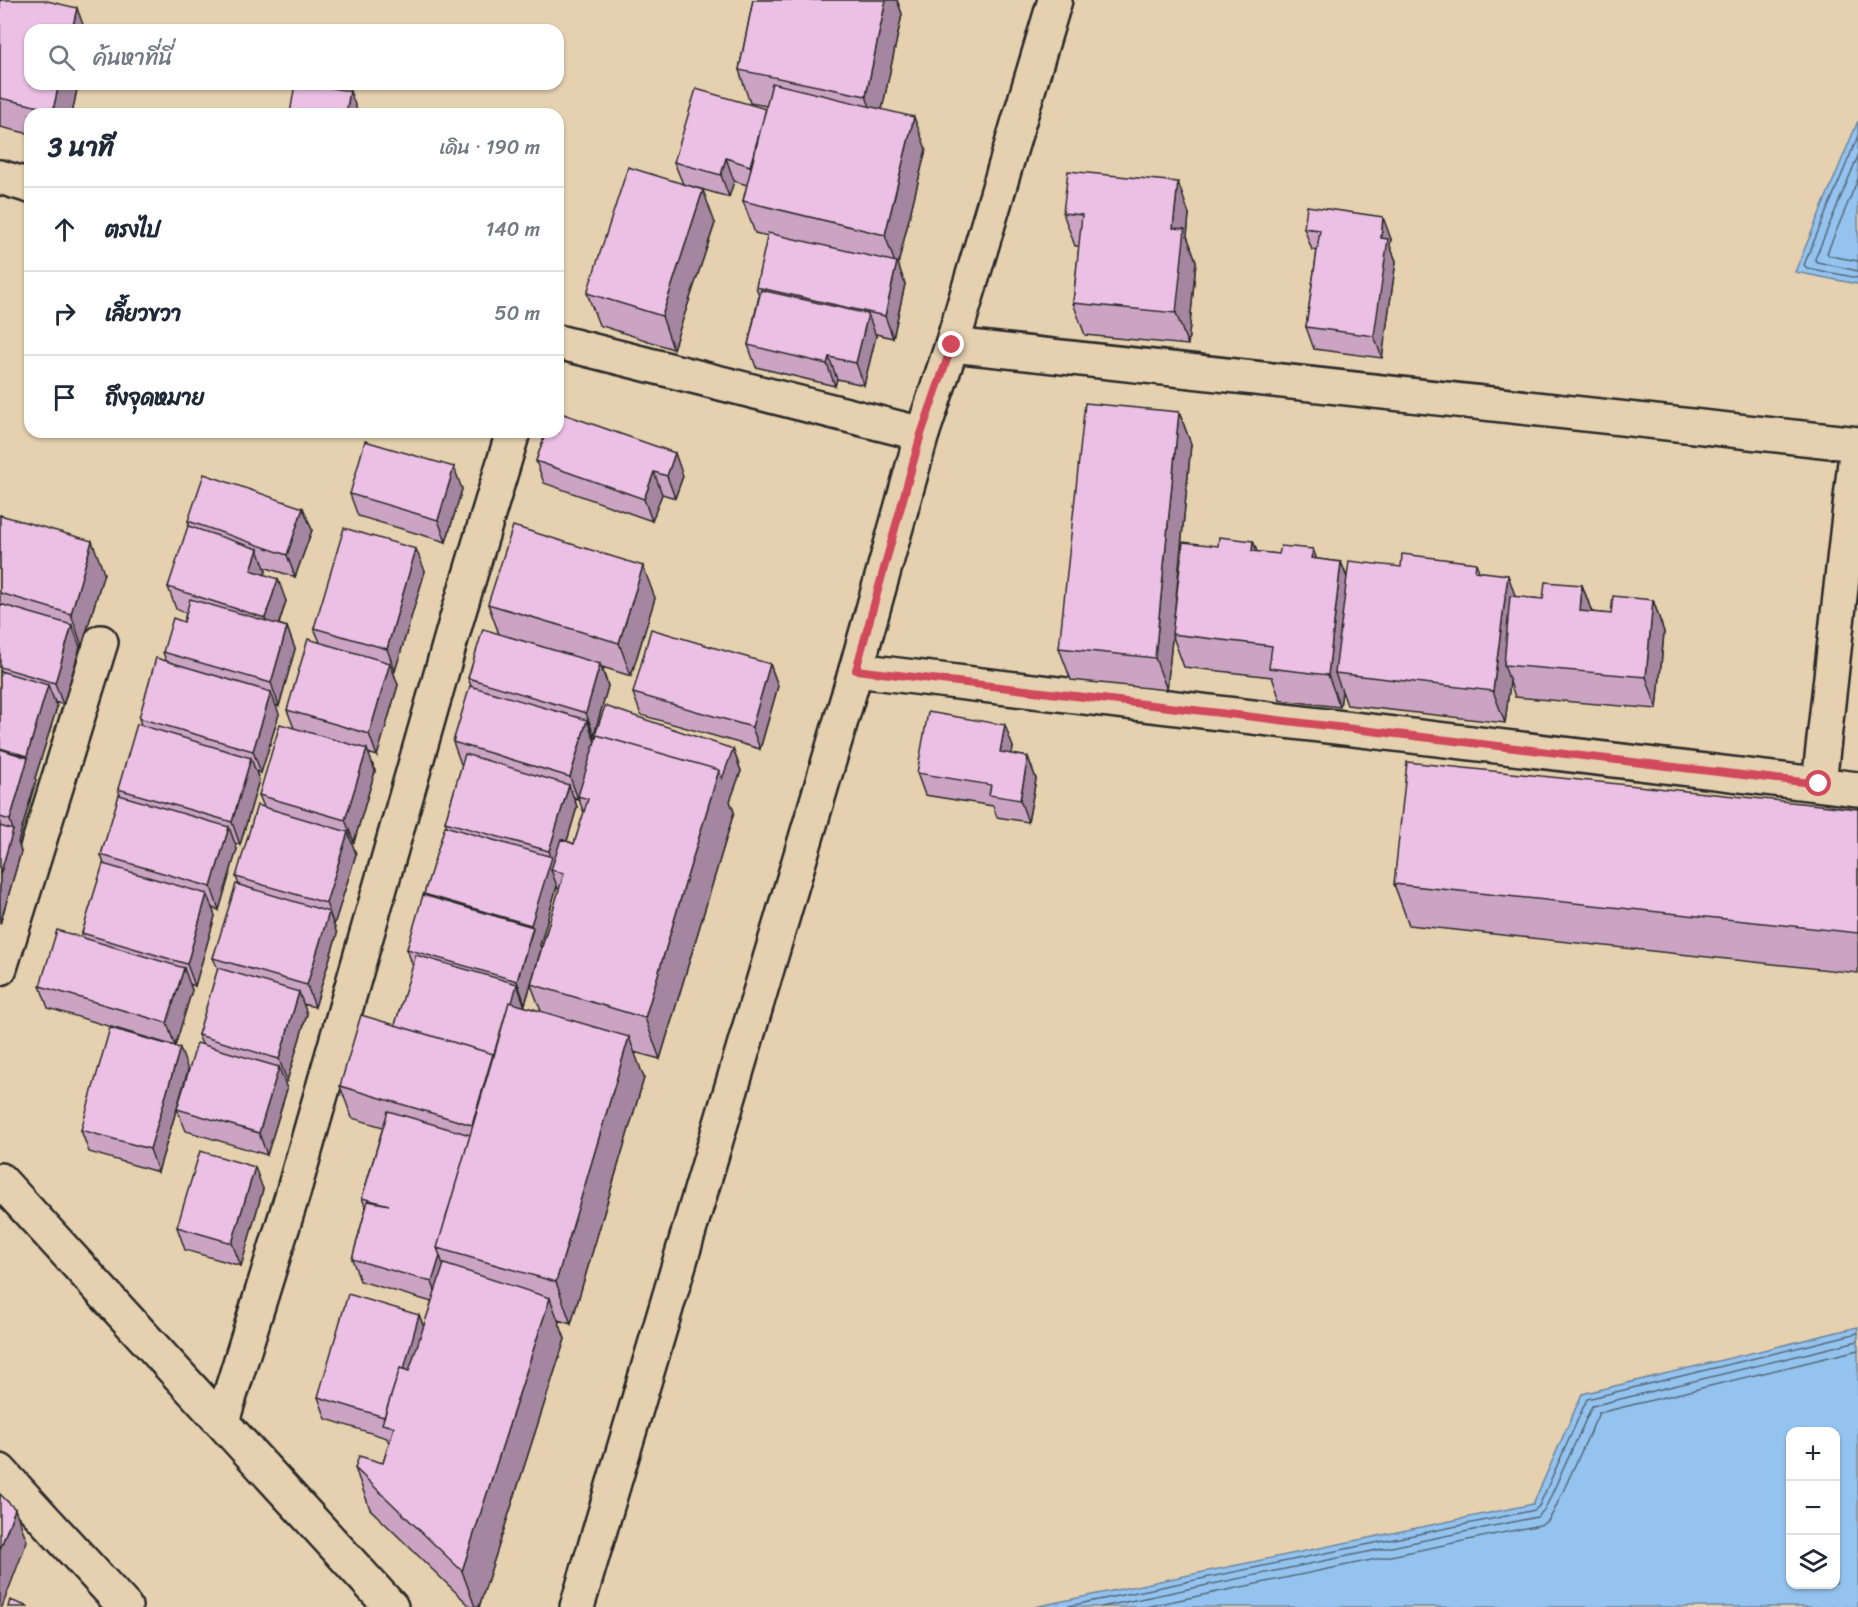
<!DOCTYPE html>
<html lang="th">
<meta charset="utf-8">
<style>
:root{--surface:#fff;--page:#f6f6f7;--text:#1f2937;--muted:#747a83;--line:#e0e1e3}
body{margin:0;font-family:Sriracha,"Playpen Sans Thai",sans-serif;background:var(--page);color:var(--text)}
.controls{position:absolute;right:18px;bottom:18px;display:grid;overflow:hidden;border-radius:12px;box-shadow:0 2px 4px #0004}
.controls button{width:54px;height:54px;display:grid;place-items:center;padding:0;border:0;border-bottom:2px solid var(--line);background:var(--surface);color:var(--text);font:30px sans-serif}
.stop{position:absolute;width:18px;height:18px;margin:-14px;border:4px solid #d1495b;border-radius:50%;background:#fff}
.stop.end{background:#d1495b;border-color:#fff;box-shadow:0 2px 6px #0008}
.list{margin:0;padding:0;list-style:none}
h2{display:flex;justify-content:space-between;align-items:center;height:78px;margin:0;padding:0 24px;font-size:26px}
h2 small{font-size:20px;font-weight:400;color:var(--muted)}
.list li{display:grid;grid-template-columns:39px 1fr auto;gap:18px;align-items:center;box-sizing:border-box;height:84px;padding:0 24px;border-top:2px solid var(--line)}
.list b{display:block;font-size:22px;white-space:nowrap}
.list em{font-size:20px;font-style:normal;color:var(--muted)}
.icon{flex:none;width:33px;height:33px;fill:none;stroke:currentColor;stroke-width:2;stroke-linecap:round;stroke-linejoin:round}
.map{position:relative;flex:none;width:1858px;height:1607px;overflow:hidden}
.search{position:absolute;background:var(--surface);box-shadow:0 2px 4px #0004;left:24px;top:24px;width:540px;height:66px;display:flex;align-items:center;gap:15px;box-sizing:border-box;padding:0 21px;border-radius:18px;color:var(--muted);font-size:22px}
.panel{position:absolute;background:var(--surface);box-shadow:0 2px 4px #0004;left:24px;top:108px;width:540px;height:330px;border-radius:18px}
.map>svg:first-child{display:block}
.water{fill:#94c3ef;stroke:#6a86a1;stroke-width:1.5;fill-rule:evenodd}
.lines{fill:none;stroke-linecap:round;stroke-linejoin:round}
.shore{stroke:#556879;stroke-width:1.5}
.minor-casing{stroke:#2b2b2b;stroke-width:38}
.tertiary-casing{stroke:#2b2b2b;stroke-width:38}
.minor{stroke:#e5d0af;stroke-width:33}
.tertiary{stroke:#e5d0af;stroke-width:33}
.wall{fill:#cba4c4;stroke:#2b2b2b;stroke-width:1.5;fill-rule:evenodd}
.shaded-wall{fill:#a586a0;stroke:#2b2b2b;stroke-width:1.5}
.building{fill:#ecbfe4;stroke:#2b2b2b;stroke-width:1.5}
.route{stroke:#d1495b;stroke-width:8}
</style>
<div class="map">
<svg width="1858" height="1607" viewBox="0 0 1858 1607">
<rect width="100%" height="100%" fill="#e5d0af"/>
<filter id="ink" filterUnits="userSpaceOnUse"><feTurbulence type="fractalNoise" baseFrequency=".0167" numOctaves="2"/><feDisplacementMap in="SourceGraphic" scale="12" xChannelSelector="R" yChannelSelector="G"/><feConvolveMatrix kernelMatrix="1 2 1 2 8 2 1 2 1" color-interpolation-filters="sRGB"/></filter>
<g filter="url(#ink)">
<!-- water -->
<path class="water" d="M 1858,121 L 1858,284 L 1795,272 Z
M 1858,1327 L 1858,1607 L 1034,1607 L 1533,1504 L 1582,1394 ZM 1790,1432 L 1836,1432 L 1836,1584 L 1790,1584 Z"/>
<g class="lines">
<!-- shore -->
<path class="shore" d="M 1858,136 L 1804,265 L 1807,268 L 1858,278
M 1858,156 L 1815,259 L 1817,262 L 1858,271
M 1858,179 L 1827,253 L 1830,256 L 1858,261
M 1064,1607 L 1535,1510 L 1539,1506 L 1587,1399 L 1858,1333
M 1101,1607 L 1537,1517 L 1545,1509 L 1592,1406 L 1858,1341
M 1145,1607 L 1540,1525 L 1548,1521 L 1553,1513 L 1599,1413 L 1858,1350"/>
<defs>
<path id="minor" d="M 0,177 L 30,186
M 558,342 L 922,434
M 952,345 L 1858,444
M 856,670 L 1858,789
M 1819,784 L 1857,444
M 0,968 L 101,642
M 0,1180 L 391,1607
M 222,1421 L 293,1193 L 457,618 L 513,432
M 0,1471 L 125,1607"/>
<path id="tertiary" d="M 577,1607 L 856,670 L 922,434 L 952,345 L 1055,0"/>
</defs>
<!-- minor casing -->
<use href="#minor" class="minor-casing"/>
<!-- tertiary casing -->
<use href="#tertiary" class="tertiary-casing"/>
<!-- minor -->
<use href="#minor" class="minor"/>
<!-- tertiary -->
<use href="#tertiary" class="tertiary"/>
</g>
<!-- wall -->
<path class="wall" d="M 0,0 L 30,84 L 78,84 L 72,114 L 30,114 L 30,134 L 0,127 Z
M 753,0 L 897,0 L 902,14 L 882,109 L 926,149 L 898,264 L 905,284 L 893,338 L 876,334 L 876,336 L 864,385 L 837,379 L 835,386 L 756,367 L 748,345 L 759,296 L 756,287 L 768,236 L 755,233 L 743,201 L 747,185 L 734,181 L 729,197 L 683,184 L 674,162 L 766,109 L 767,106 L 750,103 L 739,70 Z
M 1063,213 L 1189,214 L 1187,236 L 1196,261 L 1188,345 L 1085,335 L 1073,303 L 1079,246 L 1075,246 Z
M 715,223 L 673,349 L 599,325 L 587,293 Z
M 1304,228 L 1391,239 L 1390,246 L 1396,261 L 1382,358 L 1314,349 L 1306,327 L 1317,251 L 1312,250 Z
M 1179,412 L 1191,444 L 1167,690 L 1071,680 L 1059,648 Z
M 546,432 L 683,476 L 675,498 L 662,494 L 652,521 L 544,483 L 536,461 Z
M 462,489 L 446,542 L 358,516 L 350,494 Z
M 303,508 L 312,530 L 295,577 L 264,567 L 266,571 L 265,575 L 286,601 L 279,624 L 287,627 L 295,649 L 279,706 L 275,705 L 279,714 L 261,773 L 256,771 L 259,780 L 240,845 L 235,843 L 237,849 L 219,910 L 212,908 L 215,916 L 195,986 L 190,984 L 192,990 L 175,1046 L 48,1008 L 40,986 L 84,938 L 82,933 L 104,864 L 101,855 L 120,795 L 118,789 L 141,725 L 139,718 L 166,661 L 163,652 L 184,622 L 186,613 L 176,609 L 168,587 L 190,527 L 188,521 Z
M 0,515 L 104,573 L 82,646 L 80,645 L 80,647 L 63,705 L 55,702 L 57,707 L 35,778 L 36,780 L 18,842 L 21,852 L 0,924 Z
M 1253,541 L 1257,552 L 1279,554 L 1313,549 L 1316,559 L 1341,562 L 1347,577 L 1401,567 L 1476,563 L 1479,571 L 1516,597 L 1543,599 L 1582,585 L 1592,612 L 1611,614 L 1653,600 L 1664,632 L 1657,709 L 1515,697 L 1510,682 L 1505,723 L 1347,705 L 1342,691 L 1340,707 L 1280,700 L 1272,677 L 1184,667 L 1172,634 L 1218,546 Z
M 425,571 L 395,671 L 393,671 L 398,685 L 377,756 L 368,753 L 375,771 L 354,842 L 351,842 L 356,854 L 334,925 L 337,934 L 315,1007 L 303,1004 L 307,1014 L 287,1081 L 284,1081 L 287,1089 L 267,1155 L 186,1131 L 177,1109 L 202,1044 L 198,1035 L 218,969 L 213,958 L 239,885 L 236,877 L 264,807 L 259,795 L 294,728 L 287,710 L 320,642 L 314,628 Z
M 655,598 L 631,676 L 602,667 L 608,686 L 594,735 L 592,735 L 594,741 L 594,738 L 733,749 L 741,771 L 730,801 L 734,812 L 660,1059 L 634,1052 L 644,1078 L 571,1324 L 558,1320 L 565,1339 L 479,1607 L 471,1607 L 370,1509 L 355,1468 L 383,1463 L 389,1443 L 387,1438 L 326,1419 L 318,1397 L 419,1315 L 424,1327 L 432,1302 L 360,1281 L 352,1259 L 366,1208 L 362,1198 L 383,1127 L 352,1118 L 340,1086 L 395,1025 L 413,967 L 407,949 L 425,896 L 424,894 L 447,826 L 445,822 L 462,765 L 461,764 L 453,742 L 471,686 L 468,678 L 499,634 L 488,604 ZM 574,797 L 578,799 L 578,797 L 584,813 L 574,844 L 567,841 L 577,807 ZM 557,886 L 559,891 L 541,949 L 540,945 ZM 531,985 L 541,1011 L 525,1007 L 524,1003 L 525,1004 Z
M 770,664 L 778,686 L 760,749 L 641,715 L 633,693 Z
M 1013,747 L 1012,754 L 1028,757 L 1036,779 L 1028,822 L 997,817 L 993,806 L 925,795 L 917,773 Z
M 1858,809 L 1858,973 L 1409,925 L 1394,884 Z
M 188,1070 L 158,1172 L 89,1152 L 81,1130 Z
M 263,1189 L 241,1266 L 185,1250 L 177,1227 Z"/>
<!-- shaded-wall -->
<path class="shaded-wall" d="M 886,0 L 897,0 L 902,14 L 878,129 L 866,96 Z
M 77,8 L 85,30 L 72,30 Z
M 59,84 L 78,84 L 72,114 L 55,114 L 53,110 Z
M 350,91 L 358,113 L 358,114 L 346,114 Z
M 766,110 L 758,188 L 750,166 Z
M 914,117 L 926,149 L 898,264 L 905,284 L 893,338 L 885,316 L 896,266 L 885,235 Z
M 726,158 L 734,181 L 729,197 L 721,175 Z
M 1178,182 L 1189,214 L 1187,236 L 1196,261 L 1188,345 L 1176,313 L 1173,228 Z
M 703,190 L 715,223 L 673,349 L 662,316 Z
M 1383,217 L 1391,239 L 1390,246 L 1396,261 L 1382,358 L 1374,336 Z
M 868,314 L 876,336 L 864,385 L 856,363 Z
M 829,357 L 837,379 L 835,386 L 827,364 Z
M 1179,412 L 1191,444 L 1167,690 L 1155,658 Z
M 675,453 L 683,476 L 675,498 L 667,476 Z
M 454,467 L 462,489 L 446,542 L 438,520 Z
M 654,472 L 662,494 L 652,521 L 644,499 Z
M 303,508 L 312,530 L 295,577 L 287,555 Z
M 92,541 L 104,573 L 82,646 L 71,614 Z
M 1253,541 L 1265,573 L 1252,551 Z
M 258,549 L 266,571 L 259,592 L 251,570 Z
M 416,549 L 425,571 L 395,671 L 387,649 Z
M 1313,549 L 1325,581 L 1311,558 Z
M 1341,562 L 1353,594 L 1335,673 L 1342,691 L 1340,707 L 1328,675 Z
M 643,566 L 655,598 L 631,676 L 619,643 Z
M 1508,575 L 1519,607 L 1504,665 L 1510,682 L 1505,723 L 1493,691 Z
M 278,579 L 286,601 L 273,641 L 265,618 Z
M 1582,585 L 1594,618 L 1580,611 Z
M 1653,600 L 1664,632 L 1657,709 L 1646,677 Z
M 72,625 L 80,647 L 63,705 L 55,683 Z
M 287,627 L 295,649 L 279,706 L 271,683 Z
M 390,663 L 398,685 L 377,756 L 369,734 Z
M 600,664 L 608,686 L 594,735 L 586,713 Z
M 770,664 L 778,686 L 760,749 L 752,727 Z
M 48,685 L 57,707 L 35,778 L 36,780 L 18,842 L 21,852 L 0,924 L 0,875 L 13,830 L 10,820 L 28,758 L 27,756 Z
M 271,692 L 279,714 L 261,773 L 253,751 Z
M 587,720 L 595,742 L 578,799 L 570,777 Z
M 1005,725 L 1013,747 L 1009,774 L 1000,752 Z
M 367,749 L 375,771 L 354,842 L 345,820 Z
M 733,749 L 741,771 L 730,801 L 734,812 L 660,1059 L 645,1018 L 719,770 Z
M 1028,757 L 1036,779 L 1028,822 L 1020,800 Z
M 251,758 L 259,780 L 240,845 L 232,822 Z
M 569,785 L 577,807 L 558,871 L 551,870 L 557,886 L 540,945 L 541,949 L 525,1004 L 517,981 L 533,929 L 531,925 L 551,857 L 549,851 Z
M 229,827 L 237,849 L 219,910 L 211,887 Z
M 348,832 L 356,854 L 334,925 L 326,903 Z
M 207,894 L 215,916 L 195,986 L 187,964 Z
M 329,912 L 337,934 L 315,1007 L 307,985 Z
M 184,968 L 192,990 L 175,1046 L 167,1023 Z
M 517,984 L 525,1007 L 477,1137 L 472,1125 L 493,1054 Z
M 299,992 L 307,1014 L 287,1081 L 279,1059 Z
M 629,1037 L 644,1078 L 571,1324 L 556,1282 Z
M 180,1048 L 188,1070 L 158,1172 L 150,1149 Z
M 279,1067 L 287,1089 L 267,1155 L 259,1133 Z
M 255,1167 L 263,1189 L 241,1266 L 232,1243 Z
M 440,1256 L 448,1278 L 440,1305 L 432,1282 Z
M 550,1298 L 565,1339 L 479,1607 L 475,1607 L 462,1571 Z
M 419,1315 L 428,1337 L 394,1427 L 389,1418 Z
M 15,1509 L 27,1541 L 2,1607 L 0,1607 L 0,1549 Z"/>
<!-- building -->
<path class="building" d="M 0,0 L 43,0 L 77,8 L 72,30 L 30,30 L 30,84 L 59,84 L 53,110 L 0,98 Z
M 753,0 L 886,0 L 866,96 L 739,70 Z
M 772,83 L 914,117 L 885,235 L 743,201 Z
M 295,84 L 307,84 L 350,91 L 346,114 L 290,114 Z
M 696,89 L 766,109 L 750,166 L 726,158 L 721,175 L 674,162 Z
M 628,167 L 703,190 L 662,316 L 587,293 Z
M 1068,171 L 1178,182 L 1173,228 L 1185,229 L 1176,313 L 1073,303 L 1082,215 L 1063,213 Z
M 1307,206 L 1383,217 L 1381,238 L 1388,239 L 1374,336 L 1306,327 L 1320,230 L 1304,228 Z
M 768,233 L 897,262 L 885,316 L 756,287 Z
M 761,290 L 868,314 L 856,363 L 829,357 L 827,364 L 748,345 Z
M 1085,403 L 1179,412 L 1155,658 L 1059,648 Z
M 558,412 L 675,453 L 667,476 L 654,472 L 644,499 L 536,461 L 546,432 L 558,432 Z
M 365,441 L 454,467 L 438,520 L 350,494 Z
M 204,474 L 303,508 L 287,555 L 188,521 Z
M 0,515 L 92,541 L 71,614 L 0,593 Z
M 188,526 L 258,549 L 251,570 L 278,579 L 265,618 L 168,587 Z
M 513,526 L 643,566 L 619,643 L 488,604 Z
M 344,528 L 416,549 L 387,649 L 314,628 Z
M 1219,537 L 1253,541 L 1252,551 L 1279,554 L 1281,546 L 1313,549 L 1311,558 L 1341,562 L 1328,675 L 1269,668 L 1272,646 L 1172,634 L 1183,542 L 1218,546 Z
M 1402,554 L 1476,563 L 1475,571 L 1508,575 L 1493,691 L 1335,673 L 1349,561 L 1401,567 Z
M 1545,582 L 1582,585 L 1580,611 L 1611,614 L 1613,596 L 1653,600 L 1646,677 L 1504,665 L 1510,596 L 1543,599 Z
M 190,599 L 287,627 L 271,683 L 163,652 L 173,618 L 184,622 Z
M 0,604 L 72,625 L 55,683 L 0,667 Z
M 483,629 L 600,664 L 586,713 L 468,678 Z
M 651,629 L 770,664 L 752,727 L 633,693 Z
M 308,639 L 390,663 L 369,734 L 287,710 Z
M 156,658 L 271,692 L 253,751 L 139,718 Z
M 0,671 L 48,685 L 27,756 L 0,748 Z
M 470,686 L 587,720 L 570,777 L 453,742 Z
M 605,706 L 733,749 L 722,779 L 719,770 L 597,735 L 595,738 L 594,738 Z
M 928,712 L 1005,725 L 1000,752 L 1028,757 L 1020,800 L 989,795 L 991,785 L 917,773 Z
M 137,724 L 251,758 L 232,822 L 118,789 Z
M 280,724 L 367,749 L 345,820 L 259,795 Z
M 597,735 L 719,770 L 645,1018 L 531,984 L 564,873 L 551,870 L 561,839 L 574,844 L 588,799 L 578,796 Z
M 0,749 L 28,758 L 10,820 L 0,817 Z
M 465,754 L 569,785 L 549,851 L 445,822 Z
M 1407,762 L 1858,809 L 1858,933 L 1394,884 Z
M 119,795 L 229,827 L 211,887 L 101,855 Z
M 257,805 L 348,832 L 326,903 L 236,877 Z
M 0,826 L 13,830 L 0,875 Z
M 445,826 L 552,857 L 531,925 L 424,894 Z
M 103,864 L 207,894 L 187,964 L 82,933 Z
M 236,884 L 329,912 L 307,985 L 213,958 Z
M 423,895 L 533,927 L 517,981 L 407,949 Z
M 57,930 L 184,968 L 167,1023 L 40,986 Z
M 416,955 L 517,984 L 512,1003 L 509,1002 L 494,1056 L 493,1054 L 395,1025 Z
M 218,968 L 299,992 L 279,1059 L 198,1035 Z
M 509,1002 L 629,1037 L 556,1282 L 437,1248 Z
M 361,1015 L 493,1054 L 472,1125 L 340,1086 Z
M 110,1028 L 180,1048 L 150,1149 L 81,1130 Z
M 197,1043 L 279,1067 L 259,1133 L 177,1109 Z
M 388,1111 L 470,1135 L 437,1248 L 440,1256 L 432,1282 L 352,1259 L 368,1201 L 389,1205 L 362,1198 Z
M 200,1151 L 255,1167 L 232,1243 L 177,1227 Z
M 444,1264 L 550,1298 L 462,1571 L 355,1468 L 359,1456 L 383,1463 L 394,1427 L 382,1424 L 400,1368 L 409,1371 Z
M 348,1294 L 419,1315 L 404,1369 L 400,1368 L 384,1417 L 318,1397 Z
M 0,1494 L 15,1509 L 0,1549 Z
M 10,1600 L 29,1607 L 8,1607 Z"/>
</g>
<g class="lines" filter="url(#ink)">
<!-- route -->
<path class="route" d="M 952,345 L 921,434 L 856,670 L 1819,784"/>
</g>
</svg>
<div class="controls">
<button>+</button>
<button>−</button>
<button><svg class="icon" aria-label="layers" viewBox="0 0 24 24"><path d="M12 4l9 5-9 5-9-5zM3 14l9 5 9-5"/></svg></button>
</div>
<div class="stop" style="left:1819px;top:784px"></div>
<div class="stop end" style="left:952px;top:345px"></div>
<div class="search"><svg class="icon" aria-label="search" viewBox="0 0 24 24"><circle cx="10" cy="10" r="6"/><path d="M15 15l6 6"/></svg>ค้นหาที่นี่</div>
<section class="panel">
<h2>3 นาที<small>เดิน · 190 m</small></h2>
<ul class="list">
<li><svg class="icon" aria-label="ahead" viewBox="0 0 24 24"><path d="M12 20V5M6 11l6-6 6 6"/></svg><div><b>ตรงไป</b></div><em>140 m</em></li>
<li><svg class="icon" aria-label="right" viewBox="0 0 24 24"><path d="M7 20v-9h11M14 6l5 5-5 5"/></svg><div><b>เลี้ยวขวา</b></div><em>50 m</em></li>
<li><svg class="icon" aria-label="arrive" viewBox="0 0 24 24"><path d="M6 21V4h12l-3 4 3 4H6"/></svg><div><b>ถึงจุดหมาย</b></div></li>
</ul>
</section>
</div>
